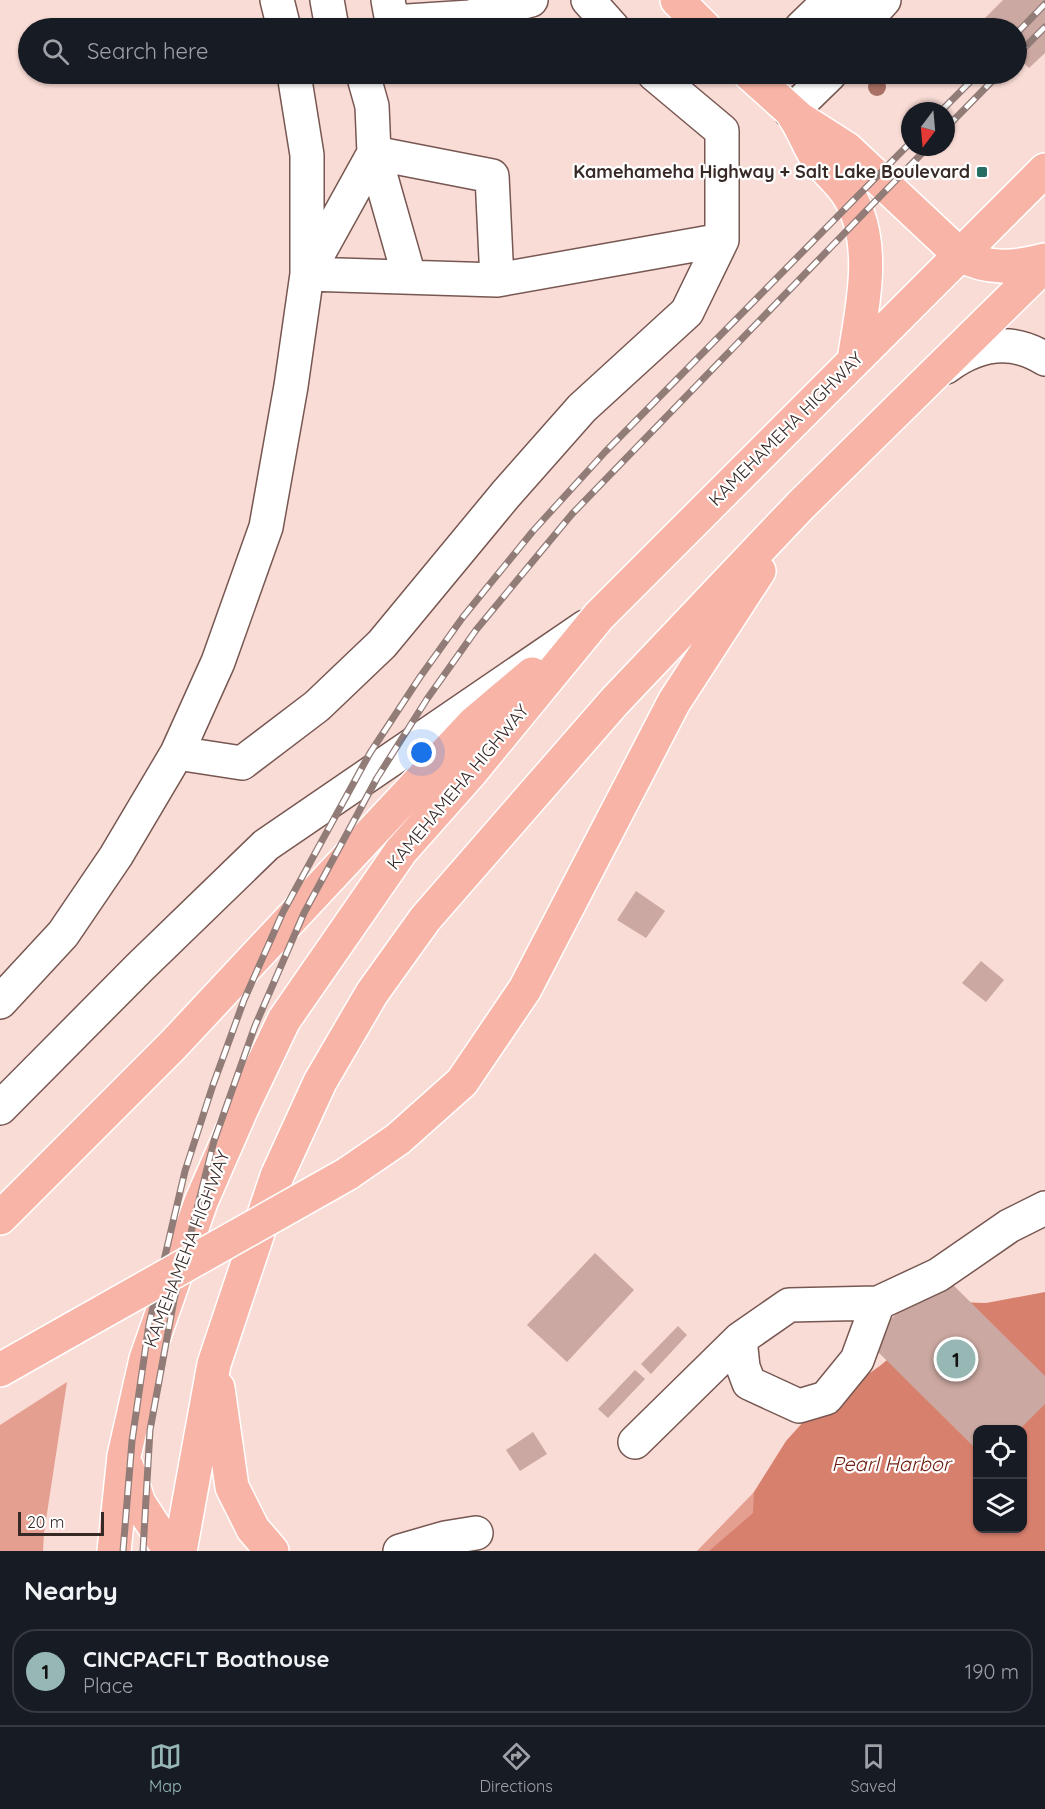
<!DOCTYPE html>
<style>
:root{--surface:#171b24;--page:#242831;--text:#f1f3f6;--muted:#9ea1a6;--line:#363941;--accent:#96b7b4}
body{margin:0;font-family:Quicksand,sans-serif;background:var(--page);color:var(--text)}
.controls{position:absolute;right:18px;bottom:18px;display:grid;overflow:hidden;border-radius:12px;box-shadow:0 2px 4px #0004}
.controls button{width:54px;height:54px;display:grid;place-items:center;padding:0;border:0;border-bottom:2px solid var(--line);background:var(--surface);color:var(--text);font:30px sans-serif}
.compass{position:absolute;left:901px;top:102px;width:54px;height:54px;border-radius:50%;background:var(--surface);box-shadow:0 2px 4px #0004;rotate:196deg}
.scale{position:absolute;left:18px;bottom:15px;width:86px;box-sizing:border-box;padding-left:6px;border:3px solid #372926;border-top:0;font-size:16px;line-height:21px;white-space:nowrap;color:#372926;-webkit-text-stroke:4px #fff;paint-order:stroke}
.you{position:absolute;left:422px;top:753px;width:21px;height:21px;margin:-15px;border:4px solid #fff;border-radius:50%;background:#1a73e8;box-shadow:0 0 0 9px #1a73e833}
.badge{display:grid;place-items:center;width:39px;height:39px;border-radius:50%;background:var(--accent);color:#111;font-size:20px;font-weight:700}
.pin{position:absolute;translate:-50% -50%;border:3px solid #fff;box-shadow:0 2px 6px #0006}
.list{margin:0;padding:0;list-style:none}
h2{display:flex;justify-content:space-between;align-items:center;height:78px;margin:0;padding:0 24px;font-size:26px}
h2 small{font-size:20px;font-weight:400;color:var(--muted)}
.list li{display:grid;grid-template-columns:39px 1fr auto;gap:18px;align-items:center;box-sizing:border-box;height:84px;margin:0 12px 12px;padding:0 12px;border:2px solid var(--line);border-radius:24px}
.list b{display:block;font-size:22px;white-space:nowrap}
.list p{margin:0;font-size:20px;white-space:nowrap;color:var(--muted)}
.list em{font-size:20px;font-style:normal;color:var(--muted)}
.icon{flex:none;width:33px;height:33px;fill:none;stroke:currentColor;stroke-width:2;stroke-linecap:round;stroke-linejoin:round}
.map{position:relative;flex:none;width:1045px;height:1551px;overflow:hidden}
.search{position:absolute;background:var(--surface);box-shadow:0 2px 4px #0004;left:18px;right:18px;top:18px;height:66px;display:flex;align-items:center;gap:15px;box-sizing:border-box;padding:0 21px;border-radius:33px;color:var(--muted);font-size:22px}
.sheet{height:174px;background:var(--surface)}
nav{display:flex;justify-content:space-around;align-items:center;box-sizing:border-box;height:84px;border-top:2px solid var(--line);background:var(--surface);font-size:16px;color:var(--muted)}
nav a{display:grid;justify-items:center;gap:3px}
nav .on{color:var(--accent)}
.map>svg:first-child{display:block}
.green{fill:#e49f90}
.water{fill:#d8806e;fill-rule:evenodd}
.building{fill:#cba8a1}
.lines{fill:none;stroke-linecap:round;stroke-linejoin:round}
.minor-tunnel{stroke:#d3b8b3;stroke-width:33;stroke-dasharray:33 16;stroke-linecap:butt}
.minor-casing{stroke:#775751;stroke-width:36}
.major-casing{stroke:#fff;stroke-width:36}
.minor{stroke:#fff;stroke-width:33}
.major{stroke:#f8b5a7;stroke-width:33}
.rail-casing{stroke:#927c78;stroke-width:7}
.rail{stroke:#fff;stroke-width:4.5;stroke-dasharray:14;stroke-linecap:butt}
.major-bridge-casing{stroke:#fff;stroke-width:36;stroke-linecap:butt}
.major-bridge{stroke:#f8b5a7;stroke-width:33}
.tree{fill:#a97065}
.poi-dot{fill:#266d63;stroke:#fff;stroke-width:2}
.labels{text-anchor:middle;stroke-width:4.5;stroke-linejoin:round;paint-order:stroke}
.poi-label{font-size:18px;font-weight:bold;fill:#372926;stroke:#fff;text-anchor:end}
.street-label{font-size:18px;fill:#372926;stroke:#fff}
.water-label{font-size:20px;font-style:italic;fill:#6d1e10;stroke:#fff}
</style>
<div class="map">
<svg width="1045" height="1551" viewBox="0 0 1045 1551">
<rect width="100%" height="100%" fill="#fadcd6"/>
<!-- green -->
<path class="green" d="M 67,1382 L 44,1533 L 43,1551 L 0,1551 L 0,1425 Z
M 777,1490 L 769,1551 L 697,1551 L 754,1492 Z"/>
<!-- water -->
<path class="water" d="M 1045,1292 L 1045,1551 L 709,1551 L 753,1513 L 754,1492 L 786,1441 L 805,1420 L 881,1365 L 955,1302 L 986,1303 ZM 978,1430 L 1022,1430 L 1022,1528 L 978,1528 Z"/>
<!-- building -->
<path class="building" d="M 1003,0 L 1045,0 L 1045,53 L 1029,68 L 1016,55 L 1016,28 L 989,28 L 982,21 Z
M 636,891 L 665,911 L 646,938 L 617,920 Z
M 981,961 L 1004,980 L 986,1002 L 962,983 Z
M 595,1253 L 634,1290 L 567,1362 L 527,1325 Z
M 939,1271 L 1045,1376 L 1045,1404 L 1019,1430 L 978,1430 L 978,1451 L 868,1342 Z
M 678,1326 L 687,1335 L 651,1374 L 641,1364 Z
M 635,1370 L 645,1379 L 608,1418 L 598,1409 Z
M 533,1432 L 547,1454 L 520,1471 L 506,1450 Z"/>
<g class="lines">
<!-- minor-tunnel -->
<path class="minor-tunnel" d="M 371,26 L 372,28"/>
<defs>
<path id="minor" d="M 277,0 L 284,28
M 327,0 L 332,28
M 388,0 L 392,22 L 470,17 L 531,0
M 588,0 L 613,28
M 857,0 C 851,7 847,10 851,19 C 865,26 875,9 884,0
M 801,28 L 830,0
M 363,74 L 372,106 L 374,153 L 307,274 L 497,280 L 722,240 L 722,131 L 654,74
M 791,112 L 830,74
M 409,276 L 374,153 L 492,176 L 497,280
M 946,367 C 977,344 1011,337 1045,359
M 177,753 L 242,763 L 317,706 L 382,644 L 506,494 L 582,408 L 687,312 L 722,240
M 0,1002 L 63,934 L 116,856 L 177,753 L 218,662 L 266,527 L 291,386 L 307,274 L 307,155 L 294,74
M 0,1108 L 140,967 L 266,845 L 585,627
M 740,1339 L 743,1367 L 749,1383 L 799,1406 L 826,1398 L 857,1360 L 878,1303
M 635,1442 L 740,1339 L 789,1305 L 878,1303 L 938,1275 L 1009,1226 L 1045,1208
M 400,1551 L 445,1538 L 476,1533"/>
<path id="major" d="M 677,0 L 705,28
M 750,74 L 800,119 L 847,149 L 960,255 C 988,270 1015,268 1045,260
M 794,116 C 803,129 808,144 816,157 C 826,171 840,181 849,196 C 878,243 862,309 854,360
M 347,1174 L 398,1139 L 462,1082 L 525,989 L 674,702 L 759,571
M 0,1218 L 173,1045 L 474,723 L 532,674
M 0,1370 L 74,1328
M 218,1388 L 232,1487 L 253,1529 L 272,1551
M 127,1467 L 139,1503 L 170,1551
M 114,1551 L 124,1456 L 146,1359 L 201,1202 L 242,1108 L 284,1020 L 401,851 L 471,772 L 599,616 L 1045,170
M 180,1551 L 214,1364 L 277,1176 L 320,1082 L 372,993 L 425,919 L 614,702 L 801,505 L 1045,265"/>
</defs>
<!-- minor casing -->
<use href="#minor" class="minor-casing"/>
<!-- major casing -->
<use href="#major" class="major-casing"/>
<!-- minor -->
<use href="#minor" class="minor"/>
<!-- major -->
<use href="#major" class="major"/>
<defs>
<path id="rail" d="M 1016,34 L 1045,4
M 1016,56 L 1045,27
M 941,111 L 978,74
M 946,128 L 999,74
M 123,1551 L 132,1441 L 149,1324 L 185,1171 L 213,1085 L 244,1000 L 283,912 L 370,753 L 420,677 L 463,617 L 533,531 L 605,452 L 910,143
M 143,1551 L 150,1430 L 174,1300 L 214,1141 L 255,1026 L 304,913 L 377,778 L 427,699 L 476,630 L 572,514 L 928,147"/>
</defs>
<!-- rail casing -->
<use href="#rail" class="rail-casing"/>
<!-- rail -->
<use href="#rail" class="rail"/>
<defs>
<path id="major-bridge" d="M 74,1328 L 347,1174"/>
</defs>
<!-- major-bridge casing -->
<use href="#major-bridge" class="major-bridge-casing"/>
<!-- major-bridge -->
<use href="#major-bridge" class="major-bridge"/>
</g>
<!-- trees -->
<circle class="tree" cx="877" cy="87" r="9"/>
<!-- markers -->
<rect class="poi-dot" x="976" y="166" width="12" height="12" rx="3"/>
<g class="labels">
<!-- poi labels -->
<g class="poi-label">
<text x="970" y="178">Kamehameha Highway + Salt Lake Boulevard</text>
</g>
<!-- street labels -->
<g class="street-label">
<text transform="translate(786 429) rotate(-45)" y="6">KAMEHAMEHA HIGHWAY</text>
<text transform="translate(458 787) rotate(-50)" y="6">KAMEHAMEHA HIGHWAY</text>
<text transform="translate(187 1249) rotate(-69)" y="6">KAMEHAMEHA HIGHWAY</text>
</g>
<!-- water labels -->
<g class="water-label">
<text x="891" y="1471">Pearl Harbor</text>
</g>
</g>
</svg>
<div class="controls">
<button><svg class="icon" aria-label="locate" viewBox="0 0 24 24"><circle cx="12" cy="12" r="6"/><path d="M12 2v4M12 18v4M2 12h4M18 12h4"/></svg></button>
<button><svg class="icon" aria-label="layers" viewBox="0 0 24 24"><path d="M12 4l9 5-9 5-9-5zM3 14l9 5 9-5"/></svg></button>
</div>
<svg class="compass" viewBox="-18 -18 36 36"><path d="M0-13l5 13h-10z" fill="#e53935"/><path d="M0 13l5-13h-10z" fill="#9ea1a6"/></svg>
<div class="scale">20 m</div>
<div class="you"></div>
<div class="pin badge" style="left:956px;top:1359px">1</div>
<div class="search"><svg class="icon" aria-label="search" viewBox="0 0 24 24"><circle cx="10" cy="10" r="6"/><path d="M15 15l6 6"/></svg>Search here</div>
</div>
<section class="sheet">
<h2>Nearby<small></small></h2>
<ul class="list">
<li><span class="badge">1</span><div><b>CINCPACFLT Boathouse</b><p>Place</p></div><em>190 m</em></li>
</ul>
</section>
<nav>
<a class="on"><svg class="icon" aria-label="map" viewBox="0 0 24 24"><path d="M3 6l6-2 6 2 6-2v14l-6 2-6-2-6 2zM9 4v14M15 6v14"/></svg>Map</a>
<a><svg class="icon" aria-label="directions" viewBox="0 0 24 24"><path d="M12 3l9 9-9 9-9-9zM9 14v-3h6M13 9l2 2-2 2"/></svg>Directions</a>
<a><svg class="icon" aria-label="saved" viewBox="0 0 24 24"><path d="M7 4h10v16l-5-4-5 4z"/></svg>Saved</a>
</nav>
